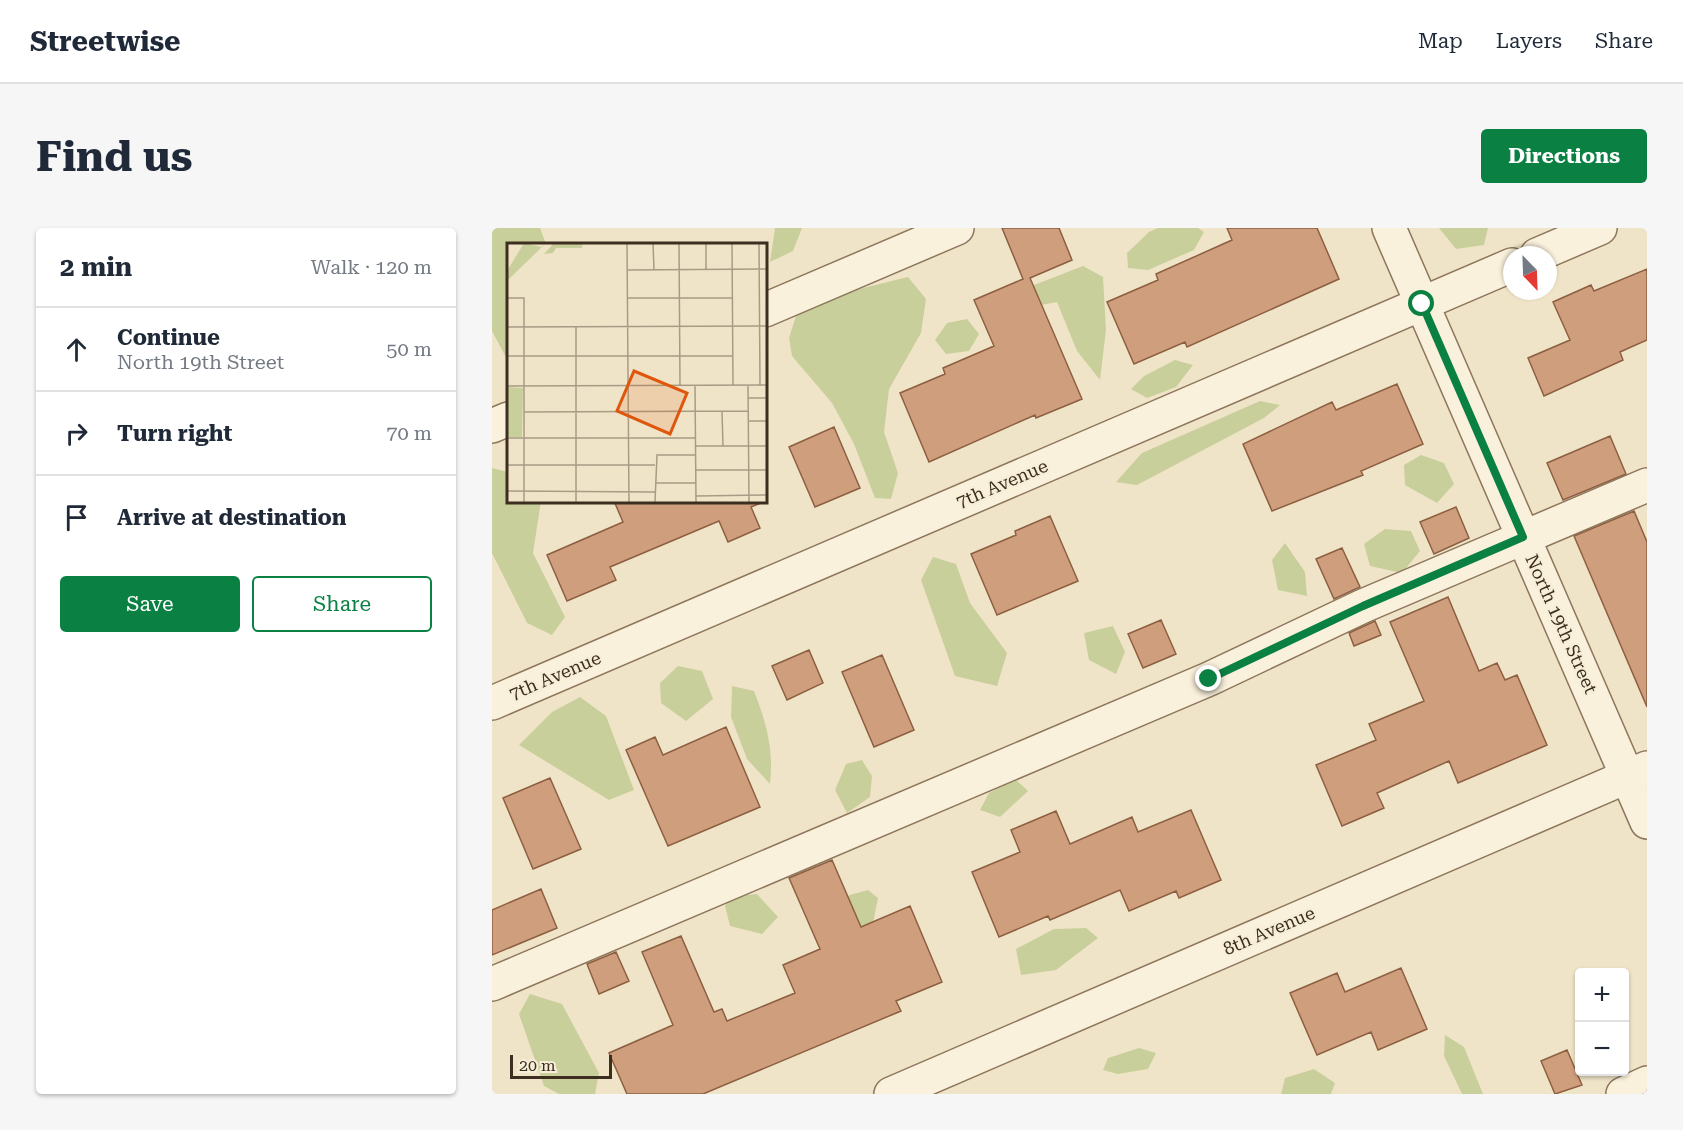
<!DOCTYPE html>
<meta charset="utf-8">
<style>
:root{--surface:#fff;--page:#f6f6f7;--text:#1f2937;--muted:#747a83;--line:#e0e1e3;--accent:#0b8043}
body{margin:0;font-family:"Roboto Serif",serif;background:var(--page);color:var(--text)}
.controls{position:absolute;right:18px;bottom:18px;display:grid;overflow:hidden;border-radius:6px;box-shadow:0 2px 4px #0004}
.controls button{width:54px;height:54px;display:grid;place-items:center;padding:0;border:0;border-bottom:2px solid var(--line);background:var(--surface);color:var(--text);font:30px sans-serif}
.compass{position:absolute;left:1011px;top:18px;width:54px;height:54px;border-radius:50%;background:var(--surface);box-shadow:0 2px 4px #0004;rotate:157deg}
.scale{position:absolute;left:18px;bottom:15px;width:102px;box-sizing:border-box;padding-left:6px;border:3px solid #3d2e20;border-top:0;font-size:16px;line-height:21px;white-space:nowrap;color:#3d2e20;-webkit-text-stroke:4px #f7eed8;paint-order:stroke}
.stop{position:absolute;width:18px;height:18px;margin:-14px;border:4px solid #0b8043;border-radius:50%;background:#fff}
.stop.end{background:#0b8043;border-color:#fff;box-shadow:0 2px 6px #0008}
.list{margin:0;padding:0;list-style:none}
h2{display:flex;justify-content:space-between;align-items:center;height:78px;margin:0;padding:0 24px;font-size:26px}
h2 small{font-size:20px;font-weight:400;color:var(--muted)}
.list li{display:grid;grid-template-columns:39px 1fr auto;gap:18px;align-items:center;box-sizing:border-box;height:84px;padding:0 24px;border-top:2px solid var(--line)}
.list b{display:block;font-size:22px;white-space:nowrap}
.list p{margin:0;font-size:20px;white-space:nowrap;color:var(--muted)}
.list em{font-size:20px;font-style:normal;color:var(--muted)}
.actions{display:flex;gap:12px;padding:18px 24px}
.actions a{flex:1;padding:14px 0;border:2px solid var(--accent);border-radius:6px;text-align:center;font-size:21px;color:var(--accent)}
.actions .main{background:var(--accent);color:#fff}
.icon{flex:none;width:33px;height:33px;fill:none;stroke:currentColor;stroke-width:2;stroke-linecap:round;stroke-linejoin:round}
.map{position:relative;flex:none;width:1155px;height:866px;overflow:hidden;border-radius:6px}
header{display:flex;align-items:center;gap:36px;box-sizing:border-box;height:84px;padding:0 30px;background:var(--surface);border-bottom:2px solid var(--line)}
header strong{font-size:28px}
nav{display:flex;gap:33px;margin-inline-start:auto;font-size:21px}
.intro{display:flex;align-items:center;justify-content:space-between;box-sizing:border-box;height:144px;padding:0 36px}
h1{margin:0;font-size:42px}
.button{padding:15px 27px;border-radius:6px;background:var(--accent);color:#fff;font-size:21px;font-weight:700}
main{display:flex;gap:36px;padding:0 36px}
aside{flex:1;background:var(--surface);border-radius:6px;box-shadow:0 2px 4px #0004}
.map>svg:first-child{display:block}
.green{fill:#c9cf9b}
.building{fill:#cf9f7d;stroke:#8d5f41;stroke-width:1.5}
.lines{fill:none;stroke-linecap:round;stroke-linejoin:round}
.minor-casing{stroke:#8d765c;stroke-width:36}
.minor{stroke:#faf1dc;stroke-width:33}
.route{stroke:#0b8043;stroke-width:8}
.labels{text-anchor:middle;stroke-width:4.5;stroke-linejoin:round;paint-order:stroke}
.street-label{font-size:18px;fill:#3d2e20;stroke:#f7eed8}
.inset-road{fill:none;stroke:#a89b85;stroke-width:1.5}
.view{fill:#df570d;fill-opacity:0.15;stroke:#df570d;stroke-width:3}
.inset-edge{fill:none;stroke:#3d2e20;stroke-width:3}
</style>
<header>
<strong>Streetwise</strong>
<nav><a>Map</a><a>Layers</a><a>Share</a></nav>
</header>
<div class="intro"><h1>Find us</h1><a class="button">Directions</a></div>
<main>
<aside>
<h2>2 min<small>Walk · 120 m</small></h2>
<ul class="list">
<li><svg class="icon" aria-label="ahead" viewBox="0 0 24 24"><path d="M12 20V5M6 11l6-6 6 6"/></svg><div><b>Continue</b><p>North 19th Street</p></div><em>50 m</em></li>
<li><svg class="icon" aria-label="right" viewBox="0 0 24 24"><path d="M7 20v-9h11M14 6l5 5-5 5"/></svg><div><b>Turn right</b></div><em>70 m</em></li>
<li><svg class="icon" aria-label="arrive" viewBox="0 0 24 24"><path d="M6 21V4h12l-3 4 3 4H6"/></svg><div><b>Arrive at destination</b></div></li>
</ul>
<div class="actions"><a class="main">Save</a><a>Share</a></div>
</aside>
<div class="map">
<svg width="1155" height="866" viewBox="0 0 1155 866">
<rect width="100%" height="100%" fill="#f0e4c8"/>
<!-- green -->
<path class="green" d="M 0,0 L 48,0 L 54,16 L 16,16 L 16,133 L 0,103 Z
M 283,0 L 310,0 L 301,23 L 278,34 Z
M 666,0 L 706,0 L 712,4 L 702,22 L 656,42 L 636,40 L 635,25 L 657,4 Z
M 947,0 L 996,0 L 992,17 L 964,21 Z
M 591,38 L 611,49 L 614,102 L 608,152 L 585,123 L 565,74 L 539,79 L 524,64 Z
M 416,49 L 434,71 L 429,105 L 397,161 L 392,204 L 406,245 L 399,271 L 383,270 L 362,216 L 340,175 L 300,128 L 297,110 L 304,88 L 351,65 Z
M 475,91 L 487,106 L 477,123 L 454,126 L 443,112 L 455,95 Z
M 683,132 L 701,137 L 684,159 L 655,170 L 639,161 L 652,148 Z
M 768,173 L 788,177 L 772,190 L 645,257 L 624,254 L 650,225 Z
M 929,227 L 952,235 L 962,256 L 945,275 L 913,257 L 912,237 Z
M 0,240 L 16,244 L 16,273 L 49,273 L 41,325 L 73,389 L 60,407 L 35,395 L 0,325 Z
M 893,301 L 919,303 L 928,323 L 910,345 L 878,338 L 872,316 Z
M 793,315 L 813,344 L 815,368 L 786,362 L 780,332 Z
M 441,329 L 464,336 L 478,375 L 515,425 L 505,458 L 463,448 L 429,352 Z
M 621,398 L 633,424 L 624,446 L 597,432 L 592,405 Z
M 186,438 L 210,443 L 221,471 L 194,493 L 169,475 L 168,455 Z
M 240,458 L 262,463 C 274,494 282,521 278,556 L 255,531 L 239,489 Z
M 88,469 L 114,488 L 142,562 L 117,572 L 27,517 L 60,484 Z
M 370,532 L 380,548 L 378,569 L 355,585 L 343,562 L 354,536 Z
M 523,551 L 536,563 L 508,589 L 488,582 L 497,565 Z
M 376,662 L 386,670 L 381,695 L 351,709 L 341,677 L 358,667 Z
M 265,666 L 286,689 L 270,706 L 238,698 L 233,678 L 241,668 Z
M 594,700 L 606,710 L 564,742 L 529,747 L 524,721 L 562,701 Z
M 38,766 L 70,776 L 107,845 L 103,866 L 67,866 L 52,858 L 27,786 Z
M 953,807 L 972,819 L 991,866 L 970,866 L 952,828 Z
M 647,820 L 664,825 L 656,841 L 626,846 L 611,842 L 616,830 Z
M 822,841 L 843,855 L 839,866 L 789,866 L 793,850 Z"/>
<!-- building -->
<path class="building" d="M 510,0 L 567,0 L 580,32 L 538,50 L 590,171 L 544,190 L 543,187 L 437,234 L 408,165 L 453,146 L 451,140 L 502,118 L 482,72 L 531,51 Z
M 735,0 L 825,0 L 847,51 L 695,119 L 693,114 L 642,136 L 615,74 L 666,52 L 664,46 L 740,12 Z
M 1155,41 L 1155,112 L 1128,124 L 1131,132 L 1052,168 L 1036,130 L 1078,112 L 1061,74 L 1099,57 L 1102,63 Z
M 905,156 L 931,216 L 869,243 L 871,247 L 780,283 L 751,216 L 840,174 L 844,182 Z
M 342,199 L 368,260 L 323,279 L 297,219 Z
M 1118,208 L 1134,246 L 1071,272 L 1055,235 Z
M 122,273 L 274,273 L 259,279 L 268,300 L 236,314 L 227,293 L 118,339 L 124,352 L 75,373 L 55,327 L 131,294 Z
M 964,279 L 977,310 L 942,326 L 928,294 Z
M 1142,283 L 1155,314 L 1155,479 L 1082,308 Z
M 558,288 L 586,353 L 505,387 L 479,326 L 524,307 L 523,303 Z
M 850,320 L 868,359 L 842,371 L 824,331 Z
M 956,369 L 987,443 L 1005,435 L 1013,452 L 1025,447 L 1055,517 L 966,555 L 957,533 L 885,565 L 892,580 L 850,598 L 824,537 L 884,512 L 877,496 L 932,473 L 898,394 Z
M 669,392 L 684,426 L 651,440 L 636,406 Z
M 883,393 L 889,407 L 862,418 L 857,405 Z
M 317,422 L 331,455 L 295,472 L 280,438 Z
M 390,427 L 422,502 L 382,519 L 350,444 Z
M 234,499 L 268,579 L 176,618 L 134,522 L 163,509 L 171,527 Z
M 58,550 L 89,621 L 41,641 L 11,570 Z
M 699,582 L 729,652 L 687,670 L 684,663 L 637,683 L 628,662 L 558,692 L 556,688 L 507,709 L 480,644 L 528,624 L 519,602 L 564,583 L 578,616 L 640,589 L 646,604 Z
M 340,632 L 369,699 L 418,678 L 450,754 L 404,773 L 409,783 L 211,866 L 135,866 L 117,825 L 181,797 L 150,724 L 189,708 L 222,784 L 230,781 L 235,793 L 303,765 L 291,737 L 328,721 L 297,650 Z
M 49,661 L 65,700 L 0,727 L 0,682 Z
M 124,724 L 137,753 L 107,766 L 95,736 Z
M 909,740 L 935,801 L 886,822 L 879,804 L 825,827 L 798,765 L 845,745 L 853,764 Z
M 1075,822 L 1090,857 L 1063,866 L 1049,833 Z"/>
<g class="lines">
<defs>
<path id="minor" d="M 897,0 L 1155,594
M 1045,27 L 1108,0
M 273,82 L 465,0
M 0,198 L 16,191
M 0,475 L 1020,37
M 0,756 L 717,451 L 871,378 L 1155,257
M 399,866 L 1155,540
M 1131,866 L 1155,855"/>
</defs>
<!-- minor casing -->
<use href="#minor" class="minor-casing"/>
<!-- minor -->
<use href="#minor" class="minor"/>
</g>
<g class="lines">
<!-- route -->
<path class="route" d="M 717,451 L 871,378 L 1031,309 L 930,76"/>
</g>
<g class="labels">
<!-- street labels -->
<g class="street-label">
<text transform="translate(510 256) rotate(-23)" y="6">7th Avenue</text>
<text transform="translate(1069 396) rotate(66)" y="6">North 19th Street</text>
<text transform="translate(63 448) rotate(-23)" y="6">7th Avenue</text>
<text transform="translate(777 703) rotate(-23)" y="6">8th Avenue</text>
</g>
</g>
<!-- overview -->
<g transform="translate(15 15)">
<rect width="260" height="260" fill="#f0e4c8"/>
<path d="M 17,0 L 34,4 L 39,0 L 0,38 L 0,28 ZM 47,0 L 76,0 L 75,5 L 49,5 L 46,10 L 37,11 ZM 0,144 L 16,145 L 15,194 L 0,194 Z" fill="#c9cf9b"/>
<path class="inset-road" d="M 120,0 L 122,259M 146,0 L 147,27M 172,0 L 173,142M 199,0 L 199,26M 225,0 L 226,142M 252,0 L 253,142M 121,27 L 260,26M 0,55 L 17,55 L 17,259M 121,55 L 226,55M 0,84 L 260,83M 69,84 L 69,259M 0,113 L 226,113M 188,142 L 189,259M 241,142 L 242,259M 0,143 L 260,142M 241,155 L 260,155M 17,169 L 241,168M 215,169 L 216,203M 241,178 L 260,178M 0,195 L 189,195M 189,203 L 260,203M 0,222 L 148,222M 189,227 L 260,227M 148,240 L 189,240M 0,248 L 148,249M 189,253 L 260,252M 148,259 L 150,212 L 189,212"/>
<path class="view" d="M 127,128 L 180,150 L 163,191 L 110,168 Z"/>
<rect width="260" height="260" class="inset-edge"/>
</g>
</svg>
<div class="controls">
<button>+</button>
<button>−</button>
</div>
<svg class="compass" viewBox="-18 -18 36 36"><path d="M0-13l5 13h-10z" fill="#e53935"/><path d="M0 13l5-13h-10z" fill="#747a83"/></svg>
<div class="scale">20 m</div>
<div class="stop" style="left:930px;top:76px"></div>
<div class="stop end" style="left:717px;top:451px"></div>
</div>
</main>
